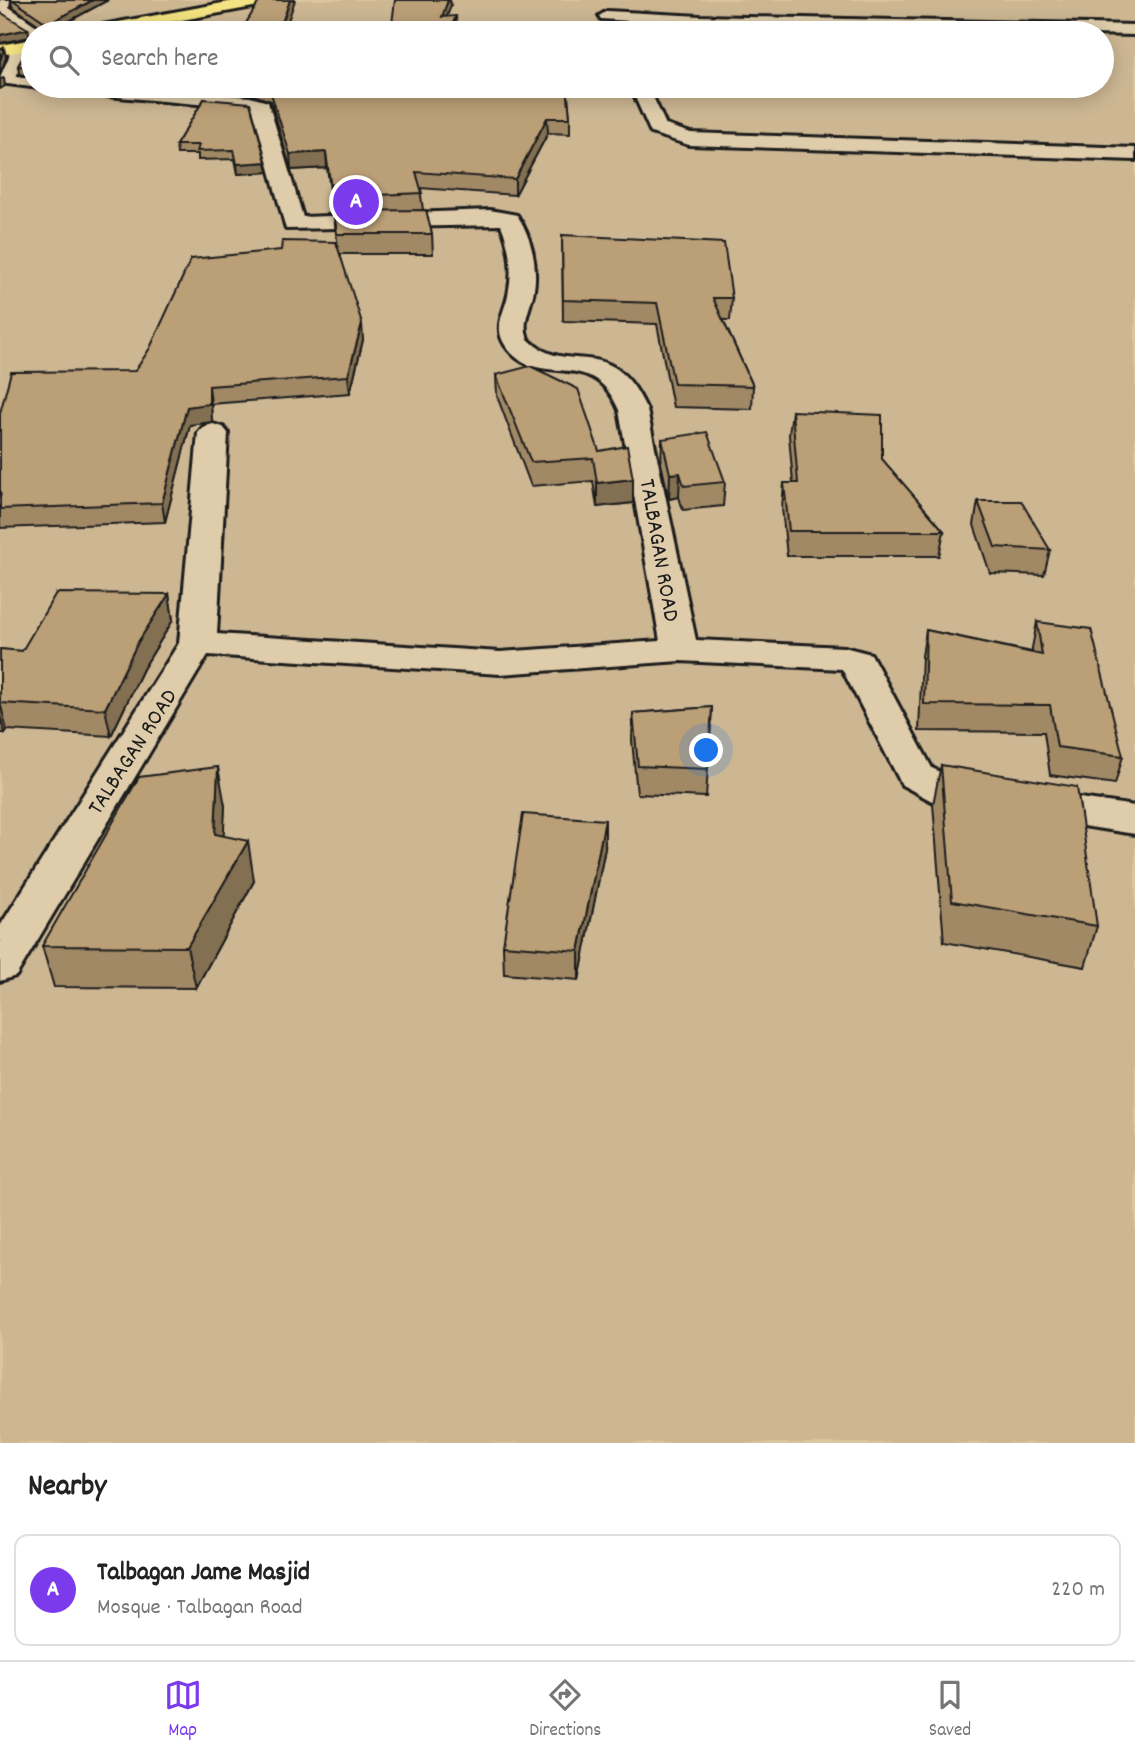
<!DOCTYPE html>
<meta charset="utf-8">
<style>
:root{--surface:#fff;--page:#f6f6f6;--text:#222;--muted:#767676;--line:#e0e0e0;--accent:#7c3aed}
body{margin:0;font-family:Dekko,sans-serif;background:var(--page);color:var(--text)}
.you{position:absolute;left:707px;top:751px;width:24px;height:24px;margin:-18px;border:5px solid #fff;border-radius:50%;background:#1a73e8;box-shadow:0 0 0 10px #1a73e833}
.badge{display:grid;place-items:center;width:46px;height:46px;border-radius:50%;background:var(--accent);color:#fff;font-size:23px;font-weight:700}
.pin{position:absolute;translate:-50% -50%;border:4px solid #fff;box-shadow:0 2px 7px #0006}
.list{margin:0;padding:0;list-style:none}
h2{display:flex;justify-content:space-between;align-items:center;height:91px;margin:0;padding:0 28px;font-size:30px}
h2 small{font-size:23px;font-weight:400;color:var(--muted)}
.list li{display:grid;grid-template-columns:46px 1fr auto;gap:21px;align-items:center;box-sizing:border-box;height:112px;margin:0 14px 14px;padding:0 14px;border:2px solid var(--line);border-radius:14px}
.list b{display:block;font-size:26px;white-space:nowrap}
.list p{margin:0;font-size:23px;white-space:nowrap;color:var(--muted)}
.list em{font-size:23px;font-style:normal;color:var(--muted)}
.icon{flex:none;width:38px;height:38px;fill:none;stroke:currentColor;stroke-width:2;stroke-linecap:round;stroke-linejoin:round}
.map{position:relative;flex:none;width:1135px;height:1443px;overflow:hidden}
.search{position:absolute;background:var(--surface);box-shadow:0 4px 18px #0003;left:21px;right:21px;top:21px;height:77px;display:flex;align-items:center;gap:18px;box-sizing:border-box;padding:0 24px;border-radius:38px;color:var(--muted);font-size:26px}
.sheet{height:217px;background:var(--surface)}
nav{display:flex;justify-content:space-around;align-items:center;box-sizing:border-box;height:98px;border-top:2px solid var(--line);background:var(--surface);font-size:19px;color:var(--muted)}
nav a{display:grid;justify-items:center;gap:4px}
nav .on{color:var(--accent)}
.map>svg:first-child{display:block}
.built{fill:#cdb793;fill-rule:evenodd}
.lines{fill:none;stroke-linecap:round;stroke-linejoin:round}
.minor-casing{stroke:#1c1c1c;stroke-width:6}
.highway-casing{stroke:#1c1c1c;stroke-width:6}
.minor{fill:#deccaa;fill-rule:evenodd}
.highway{fill:#f4e382;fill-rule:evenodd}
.wall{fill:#a18966;stroke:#1c1c1c;stroke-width:2}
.shaded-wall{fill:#836f53;stroke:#1c1c1c;stroke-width:2}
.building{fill:#bb9f77;stroke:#1c1c1c;stroke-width:2}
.labels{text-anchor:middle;stroke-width:6;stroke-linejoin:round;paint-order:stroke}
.far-street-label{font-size:23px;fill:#1c1c1c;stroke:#deccaa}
</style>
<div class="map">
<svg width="1135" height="1443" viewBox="0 0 1135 1443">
<rect width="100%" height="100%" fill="#dbc6a2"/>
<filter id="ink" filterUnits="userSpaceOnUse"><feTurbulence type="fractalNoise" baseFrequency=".0143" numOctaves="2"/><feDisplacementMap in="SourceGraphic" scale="14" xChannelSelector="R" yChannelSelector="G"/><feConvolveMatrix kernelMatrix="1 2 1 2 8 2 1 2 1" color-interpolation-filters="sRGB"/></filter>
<g filter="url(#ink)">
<!-- built -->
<path class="built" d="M 0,0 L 1135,0 L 1135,1443 L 0,1443 ZM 33,33 L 1102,33 L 1102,86 L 33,86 Z"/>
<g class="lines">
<defs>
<path id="minor" d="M 0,0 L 10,0 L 9,7 L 47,33 L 33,33 L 33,36 L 0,16 Z
M 607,11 L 700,16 L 1135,25 L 1135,35 L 700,26 L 601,19 L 599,16 Z
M 18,42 L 26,47 L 27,56 L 16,76 L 33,79 L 33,86 L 41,86 L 39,88 L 0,83 C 0,69 11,61 10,47 Z
M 42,86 L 111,86 L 250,97 L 268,102 L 303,217 L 490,210 L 517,215 C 531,236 538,265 534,290 C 531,308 521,322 528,339 C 569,380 610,328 647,410 L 696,640 L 844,647 L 871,654 L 932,768 L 956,780 L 1135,806 L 1135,834 L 946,805 L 932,801 L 902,785 L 842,669 L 680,661 L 500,674 L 208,655 L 16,976 L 0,981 L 0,926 L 179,643 L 198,433 L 203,427 L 213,424 L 223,427 L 228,433 L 217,634 L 500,652 L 660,641 L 619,410 C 591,343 537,393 505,345 C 492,325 507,309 509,289 C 513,268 509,244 501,225 L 286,229 L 253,109 L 51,91 Z
M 630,86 L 648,86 L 666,125 L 691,133 L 1135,148 L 1135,160 L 689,145 L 651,133 Z"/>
<path id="highway" d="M 239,0 L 272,0 L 264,5 L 111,33 L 78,33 L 86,28 Z
M 33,39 L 33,49 L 0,55 L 0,45 Z"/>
</defs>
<!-- minor casing -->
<use href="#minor" class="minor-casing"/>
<!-- highway casing -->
<use href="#highway" class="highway-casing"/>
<!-- minor -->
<use href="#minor" class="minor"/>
<!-- highway -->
<use href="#highway" class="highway"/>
</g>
<!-- wall -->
<path class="wall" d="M 11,0 L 108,0 L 49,32 L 12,6 Z
M 33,39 L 29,76 L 20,74 L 18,66 Z
M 214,86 L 567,86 L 570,118 L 570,134 L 548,133 L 515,195 L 420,188 L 423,210 L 432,234 L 433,254 L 340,254 L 363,340 L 350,393 L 211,404 L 212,422 L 190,425 L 165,522 L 0,528 L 0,413 L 135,371 L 338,247 L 327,168 L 291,170 L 271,101 L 250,94 L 215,92 Z
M 204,99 L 266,162 L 268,172 L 238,174 L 235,159 L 198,160 L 198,154 L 177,154 L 176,145 Z
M 562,235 L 732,298 L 730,320 L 723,320 L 753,386 L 752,409 L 673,407 L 657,324 L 563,321 Z
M 496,375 L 599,451 L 633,503 L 597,507 L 593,481 L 531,486 L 497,396 Z
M 792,411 L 882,459 L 944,531 L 939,556 L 787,556 L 782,508 L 784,483 L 793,483 L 789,435 Z
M 662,439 L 725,482 L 723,506 L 683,510 L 679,497 L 669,499 L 661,463 Z
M 978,501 L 1050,550 L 1044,575 L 990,573 L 974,525 Z
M 169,594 L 173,620 L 143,669 L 111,736 L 7,730 L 5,733 L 0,733 L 0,649 L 22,651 Z
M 1037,622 L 1123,756 L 1115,784 L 1050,775 L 1044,732 L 919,731 L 922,656 L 926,630 L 1032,652 L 1032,648 Z
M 712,707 L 706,797 L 637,794 L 632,740 L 633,713 Z
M 941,765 L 1097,926 L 1085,967 L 944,942 L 933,804 Z
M 225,806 L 223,836 L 254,881 L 196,988 L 54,987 L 42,946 Z
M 605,848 L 579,980 L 504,974 L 503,945 Z"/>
<!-- shaded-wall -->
<path class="shaded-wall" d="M 93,0 L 108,0 L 49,32 L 48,24 Z
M 290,0 L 295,0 L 284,33 L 279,31 Z
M 448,0 L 450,0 L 451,6 L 442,29 L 442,17 Z
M 456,16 L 457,29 L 455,33 L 449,33 Z
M 28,29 L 30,37 L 0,43 L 0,35 Z
M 4,48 L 6,57 L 0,75 L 0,61 Z
M 33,65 L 33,74 L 29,76 L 28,67 Z
M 4,78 L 5,86 L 0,89 L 0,79 Z
M 547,118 L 548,133 L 515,195 L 515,179 Z
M 326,152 L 327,168 L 291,170 L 290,154 Z
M 266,162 L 268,172 L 238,174 L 237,164 Z
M 362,323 L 363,340 L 350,393 L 348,376 Z
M 209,386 L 211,404 L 212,422 L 190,425 L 165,522 L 162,503 L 187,407 Z
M 680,473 L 679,497 L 669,499 L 670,474 Z
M 633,479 L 633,503 L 597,507 L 597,483 Z
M 169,594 L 173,620 L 143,669 L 111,736 L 105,709 L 138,642 Z
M 0,702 L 7,730 L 5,733 L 0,716 Z
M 218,767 L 225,806 L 222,874 L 215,834 Z
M 605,820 L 605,848 L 579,980 L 579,951 Z
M 248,841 L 254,881 L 196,988 L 187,947 Z"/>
<!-- building -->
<path class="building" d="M 13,0 L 93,0 L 48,24 Z
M 260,0 L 290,0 L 279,31 L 391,32 L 395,0 L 448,0 L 442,17 L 456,16 L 449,33 L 240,33 Z
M 0,12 L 28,29 L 0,35 Z
M 33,39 L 33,65 L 28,67 L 18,66 Z
M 4,48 L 0,61 L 0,49 Z
M 266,86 L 567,86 L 570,118 L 547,118 L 515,179 L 416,172 L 422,193 L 332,197 L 326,152 L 290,154 L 269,87 Z
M 204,99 L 250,103 L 266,162 L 237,164 L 234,150 L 197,151 L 199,145 L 176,145 Z
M 426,210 L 432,234 L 337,234 L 334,211 Z
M 562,235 L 724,243 L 732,298 L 713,298 L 753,386 L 674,384 L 657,303 L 563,300 Z
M 282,241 L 336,242 L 362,323 L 348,376 L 209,386 L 209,404 L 187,407 L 162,503 L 0,509 L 0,497 L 1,494 L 0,495 L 0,413 L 11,372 L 135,371 L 150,348 L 191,259 L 281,250 Z
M 530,366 L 578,389 L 599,451 L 627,446 L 633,479 L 597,483 L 593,458 L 531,462 L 496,375 Z
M 792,411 L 882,415 L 882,459 L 944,531 L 789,531 L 784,483 L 798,483 Z
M 707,432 L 725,482 L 684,486 L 680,473 L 670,474 L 662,439 Z
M 978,501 L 1021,501 L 1050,550 L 995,547 Z
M 56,593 L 169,594 L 138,642 L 105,709 L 0,703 L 0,649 L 22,651 Z
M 1037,622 L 1091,629 L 1123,756 L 1057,747 L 1050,705 L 924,704 L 926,630 L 1042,655 Z
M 712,707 L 708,769 L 638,766 L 633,713 Z
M 941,765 L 1077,787 L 1097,926 L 952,901 Z
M 218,767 L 215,834 L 248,841 L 187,947 L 42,946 L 139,777 Z
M 523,814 L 605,820 L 579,951 L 503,945 Z"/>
</g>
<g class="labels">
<!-- far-street labels -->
<g class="far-street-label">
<text transform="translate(661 550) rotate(80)" y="8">TALBAGAN ROAD</text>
<text transform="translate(131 751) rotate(-57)" y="8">TALBAGAN ROAD</text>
</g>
</g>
</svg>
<div class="you"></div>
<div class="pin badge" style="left:356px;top:202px">A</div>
<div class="search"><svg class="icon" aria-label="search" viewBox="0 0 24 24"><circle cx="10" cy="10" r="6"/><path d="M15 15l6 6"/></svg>Search here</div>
</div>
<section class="sheet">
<h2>Nearby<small></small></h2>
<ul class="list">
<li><span class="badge">A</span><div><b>Talbagan Jame Masjid</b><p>Mosque · Talbagan Road</p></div><em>220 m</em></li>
</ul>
</section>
<nav>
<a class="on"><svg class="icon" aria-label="map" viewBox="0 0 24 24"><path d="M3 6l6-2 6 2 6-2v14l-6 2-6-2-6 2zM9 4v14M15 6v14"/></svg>Map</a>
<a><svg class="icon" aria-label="directions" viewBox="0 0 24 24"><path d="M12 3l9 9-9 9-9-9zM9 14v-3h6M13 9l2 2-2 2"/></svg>Directions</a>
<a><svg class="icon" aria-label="saved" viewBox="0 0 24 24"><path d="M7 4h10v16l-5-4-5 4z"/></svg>Saved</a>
</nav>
